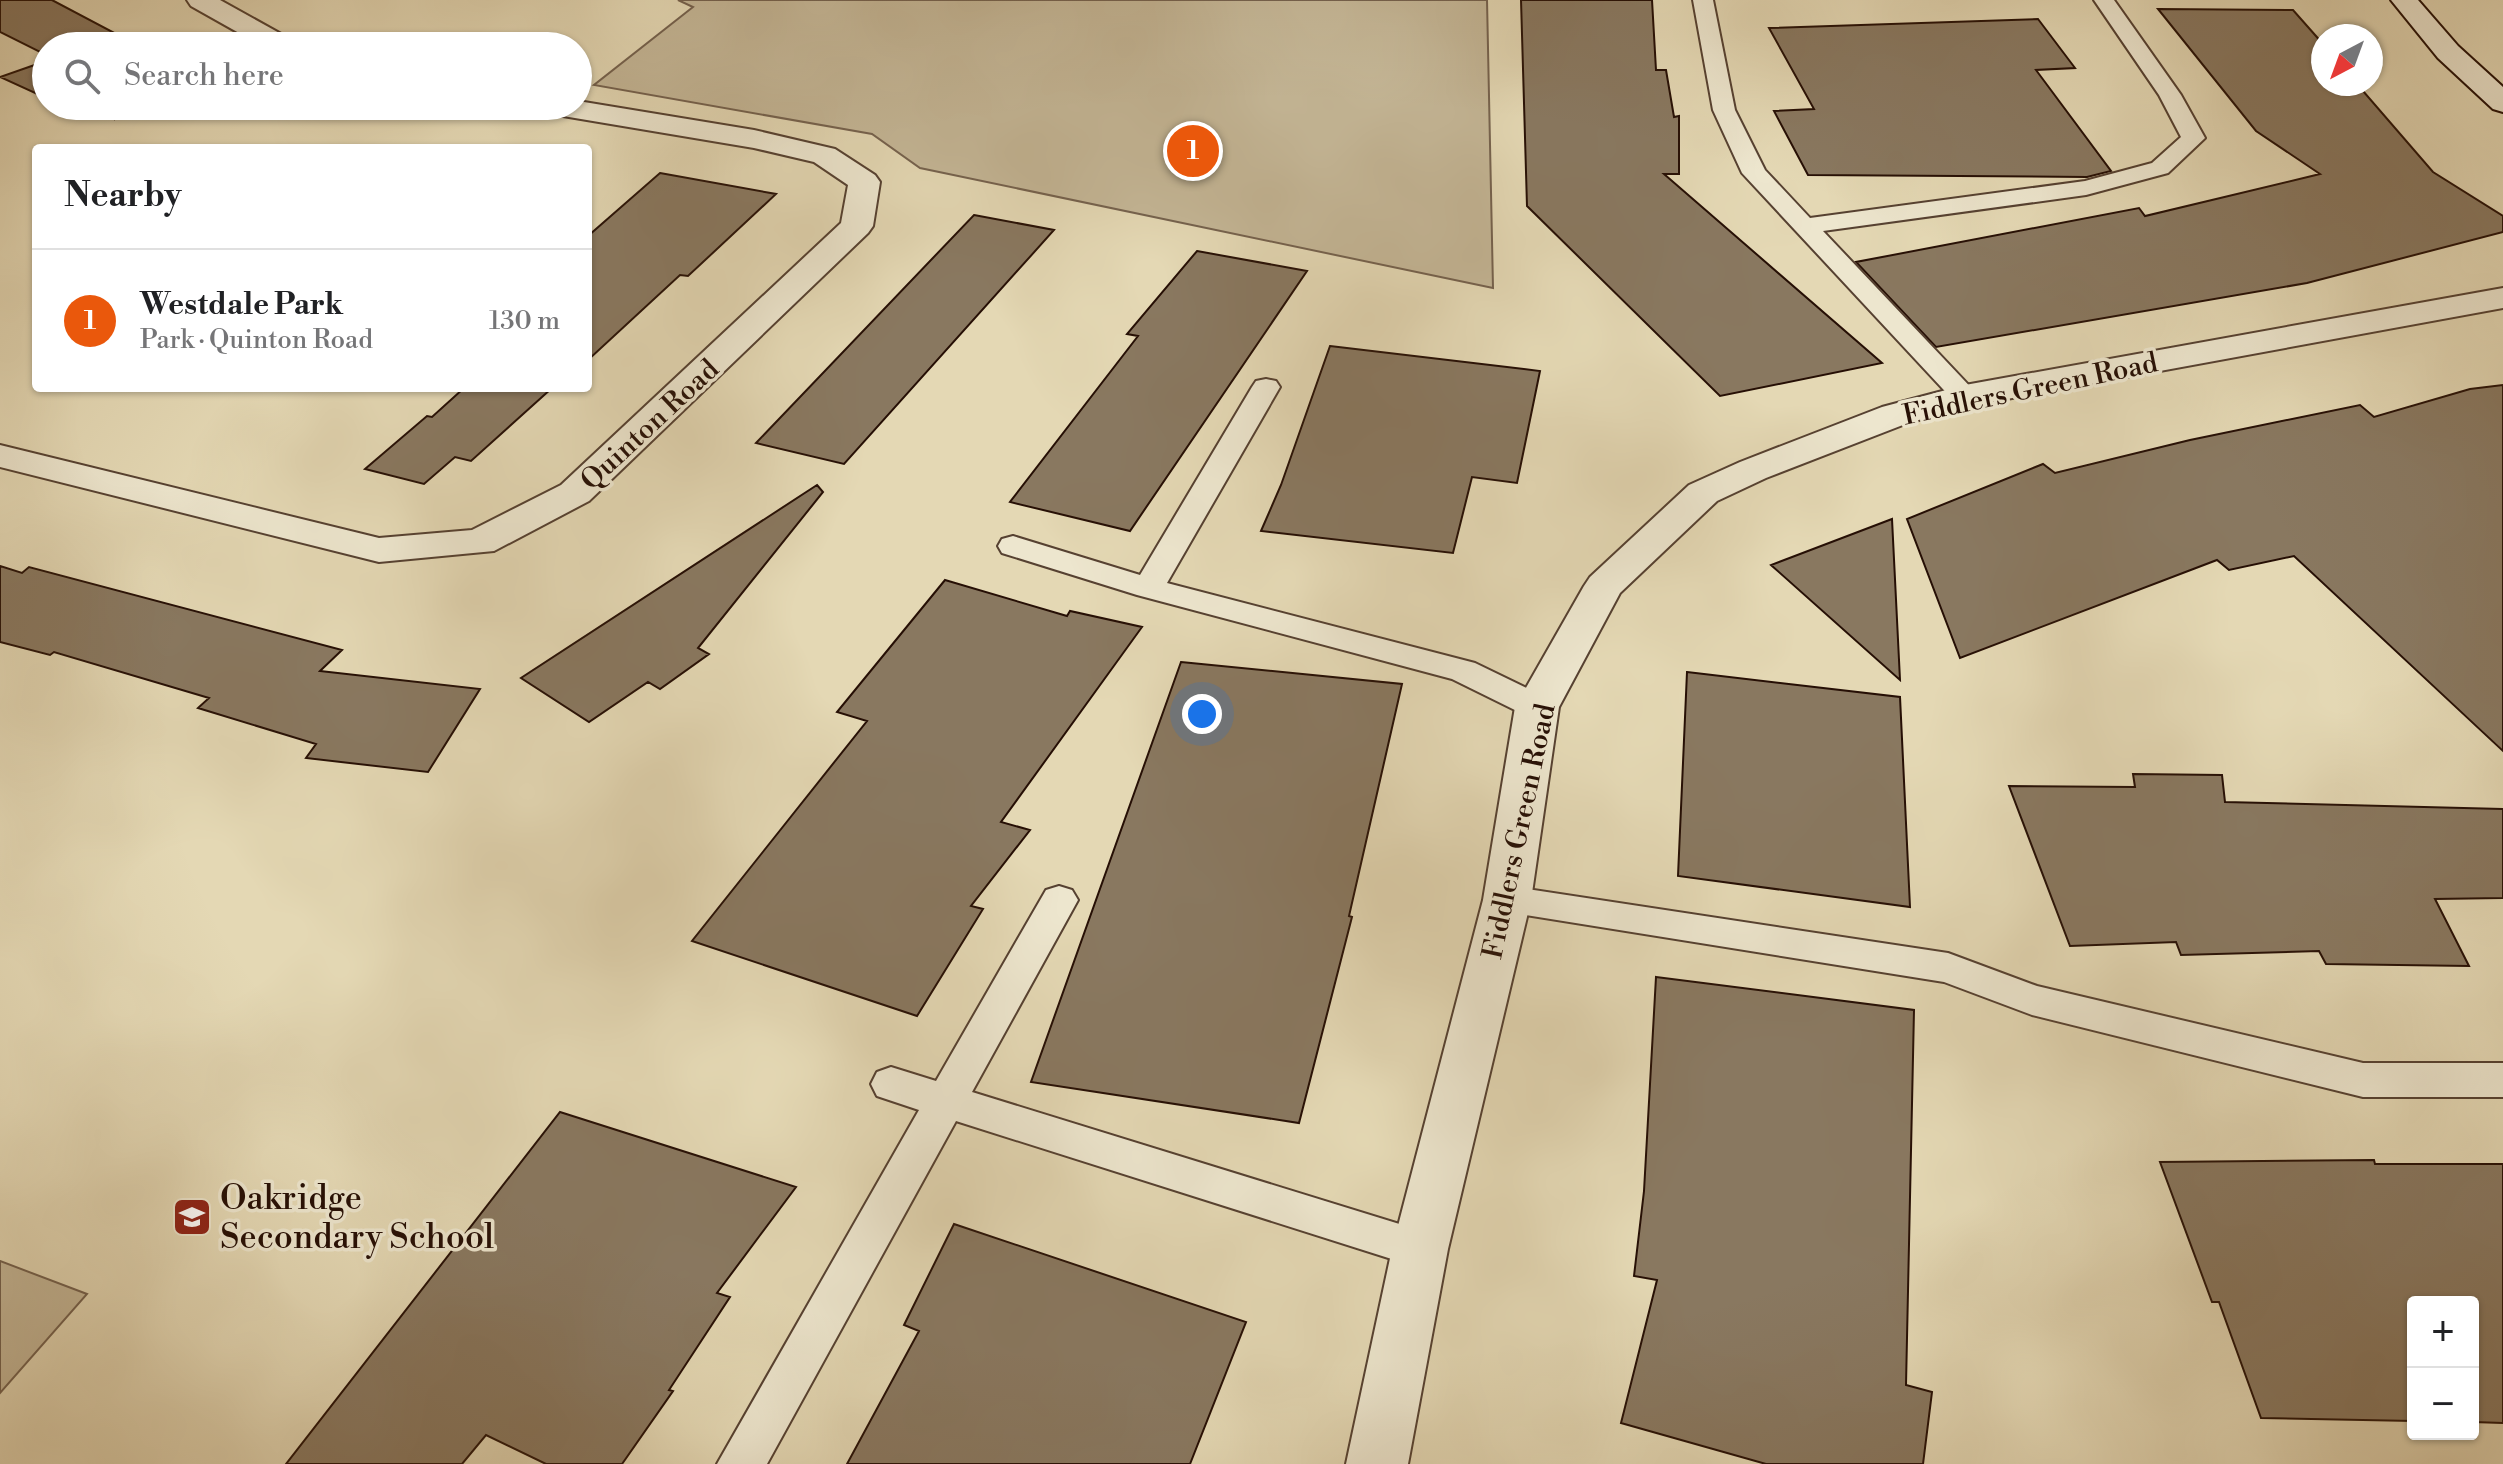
<!DOCTYPE html>
<meta charset="utf-8">
<style>
:root{--surface:#fff;--page:#f6f6f6;--text:#202124;--muted:#757577;--line:#e0e0e0;--accent:#ea580c}
body{margin:0;font-family:"Libre Bodoni",serif;background:var(--page);color:var(--text)}
.controls{position:absolute;right:24px;bottom:24px;display:grid;overflow:hidden;border-radius:8px;box-shadow:0 2px 6px #0004}
.controls button{width:72px;height:72px;display:grid;place-items:center;padding:0;border:0;border-bottom:2px solid var(--line);background:var(--surface);color:var(--text);font:40px sans-serif}
.compass{position:absolute;left:2311px;top:24px;width:72px;height:72px;border-radius:50%;background:var(--surface);box-shadow:0 2px 6px #0004;rotate:221deg}
.you{position:absolute;left:1202px;top:714px;width:28px;height:28px;margin:-20px;border:6px solid #fff;border-radius:50%;background:#1a73e8;box-shadow:0 0 0 12px #1a73e833}
.badge{display:grid;place-items:center;width:52px;height:52px;border-radius:50%;background:var(--accent);color:#fff;font-size:26px;font-weight:700}
.pin{position:absolute;translate:-50% -50%;border:4px solid #fff;box-shadow:0 2px 8px #0006}
.list{margin:0;padding:0;list-style:none}
h2{display:flex;justify-content:space-between;align-items:center;height:104px;margin:0;padding:0 32px;font-size:34px}
h2 small{font-size:26px;font-weight:400;color:var(--muted)}
.list li{display:grid;grid-template-columns:52px 1fr auto;gap:24px;align-items:center;box-sizing:border-box;height:144px;padding:0 32px;border-top:2px solid var(--line)}
.list b{display:block;font-size:30px;white-space:nowrap}
.list p{margin:0;font-size:26px;white-space:nowrap;color:var(--muted)}
.list em{font-size:26px;font-style:normal;color:var(--muted)}
.icon{flex:none;width:44px;height:44px;fill:none;stroke:currentColor;stroke-width:2;stroke-linecap:round;stroke-linejoin:round}
.map{position:relative;flex:none;width:2503px;height:1464px;overflow:hidden}
.search{position:absolute;background:var(--surface);box-shadow:0 2px 6px #0004;left:32px;top:32px;width:560px;height:88px;display:flex;align-items:center;gap:20px;box-sizing:border-box;padding:0 28px;border-radius:44px;color:var(--muted);font-size:30px}
.panel{position:absolute;background:var(--surface);box-shadow:0 2px 6px #0004;left:32px;top:144px;width:560px;height:248px;border-radius:8px}
.map>svg:first-child{display:block}
.green{fill:#c4b696;stroke:#75624e;stroke-width:2}
.building{fill:#897860;stroke:#260f05;stroke-width:2}
.lines{fill:none;stroke-linecap:round;stroke-linejoin:round}
.lane-casing{stroke:#564131;stroke-width:4}
.street-casing{stroke:#564131;stroke-width:4}
.secondary-casing{stroke:#260f05;stroke-width:4}
.lane{fill:#ede6ce;fill-rule:evenodd}
.street{fill:#ede6ce;fill-rule:evenodd}
.secondary{fill:#ede6ce;fill-rule:evenodd}
.labels{text-anchor:middle;stroke-width:7;stroke-linejoin:round;paint-order:stroke}
.street-label{font-size:28px;fill:#260f05;stroke:#ede6ce}
.near-poi-label{font-size:34px;fill:#260f05;stroke:#ede6ce;text-anchor:start}
</style>
<div class="map">
<svg width="2503" height="1464" viewBox="0 0 2503 1464">
<rect width="100%" height="100%" fill="#e4d8b4"/>
<filter id="stains"><feTurbulence type="fractalNoise" baseFrequency=".0025" numOctaves="4"/><feColorMatrix values="0 0 0 0 .2 0 0 0 0 .09 0 0 0 0 .02 0 0 0 .5 -.17"/></filter>
<radialGradient id="worn" r=".72"><stop offset=".6" stop-color="#630" stop-opacity="0"/><stop offset="1" stop-color="#630" stop-opacity=".3"/></radialGradient>
<!-- green -->
<path class="green" d="M 678,0 L 1487,0 L 1493,288 L 920,168 L 872,134 L 594,85 L 693,7 Z
M 0,1261 L 87,1294 L 0,1393 Z"/>
<!-- building -->
<path class="building" d="M 0,0 L 52,0 L 118,35 L 123,34 L 122,46 L 46,46 L 46,55 L 0,32 Z
M 1521,0 L 1652,0 L 1656,70 L 1666,70 L 1674,117 L 1679,116 L 1679,174 L 1664,174 L 1882,363 L 1720,396 L 1527,206 Z
M 2158,9 L 2293,10 L 2323,44 L 2323,84 L 2357,84 L 2433,172 L 2503,216 L 2503,232 L 2307,283 L 1936,347 L 1856,262 L 2139,208 L 2145,216 L 2320,174 L 2256,131 Z
M 2038,19 L 2075,68 L 2036,70 L 2111,171 L 2087,177 L 1808,175 L 1774,111 L 1814,109 L 1769,28 Z
M 46,61 L 46,98 L 0,77 Z
M 64,106 L 116,106 L 114,119 L 94,110 L 83,114 Z
M 660,173 L 776,194 L 688,276 L 680,275 L 588,360 L 588,236 Z
M 974,215 L 1054,230 L 844,464 L 756,443 Z
M 1197,251 L 1307,271 L 1130,531 L 1010,502 L 1138,336 L 1127,334 Z
M 1330,346 L 1540,371 L 1517,483 L 1472,477 L 1453,553 L 1261,531 L 1281,485 Z
M 2503,385 L 2503,751 L 2294,556 L 2229,570 L 2217,560 L 1960,658 L 1907,519 L 2043,464 L 2055,473 L 2190,440 L 2360,405 L 2374,417 L 2470,389 Z
M 464,388 L 552,388 L 471,461 L 455,457 L 424,484 L 365,469 L 427,416 L 432,417 Z
M 817,485 L 823,492 L 698,648 L 709,654 L 660,689 L 648,682 L 589,722 L 521,678 Z
M 1892,519 L 1900,680 L 1771,565 Z
M 0,566 L 22,573 L 29,567 L 342,650 L 320,671 L 480,689 L 428,772 L 306,758 L 316,744 L 198,708 L 209,698 L 54,652 L 50,655 L 0,642 Z
M 945,580 L 1067,616 L 1070,611 L 1142,627 L 1001,822 L 1030,830 L 971,906 L 983,909 L 917,1016 L 692,941 L 867,721 L 837,712 Z
M 1181,662 L 1402,684 L 1349,916 L 1352,917 L 1299,1123 L 1031,1082 Z
M 1687,672 L 1900,697 L 1910,907 L 1678,876 Z
M 2133,774 L 2222,775 L 2225,802 L 2503,809 L 2503,898 L 2435,899 L 2469,966 L 2326,964 L 2319,951 L 2181,955 L 2176,942 L 2070,946 L 2009,786 L 2135,787 Z
M 1656,977 L 1914,1010 L 1906,1385 L 1932,1392 L 1923,1464 L 1766,1464 L 1621,1423 L 1657,1280 L 1634,1276 L 1644,1191 Z
M 560,1112 L 796,1187 L 717,1293 L 730,1297 L 669,1390 L 673,1391 L 622,1464 L 546,1464 L 486,1435 L 462,1464 L 286,1464 Z
M 2374,1160 L 2375,1164 L 2503,1164 L 2503,1423 L 2473,1422 L 2473,1302 L 2413,1302 L 2413,1421 L 2261,1418 L 2219,1302 L 2212,1302 L 2160,1162 Z
M 954,1224 L 1246,1322 L 1190,1464 L 847,1464 L 919,1331 L 904,1325 Z"/>
<g class="lines">
<defs>
<path id="lane" d="M 1693,0 L 1713,0 L 1735,110 L 1765,170 L 1810,218 L 2085,181 L 2152,163 L 2181,137 L 2159,95 L 2094,0 L 2114,0 L 2181,95 L 2205,138 L 2168,173 L 2086,195 L 1823,231 L 1979,396 L 1975,402 L 1965,404 L 1955,402 L 1742,173 L 1713,110 Z
M 1266,379 L 1276,381 L 1280,387 L 1167,583 L 1475,663 L 1549,699 L 1554,707 L 1549,715 L 1537,718 L 1525,715 L 1452,679 L 1137,595 L 1002,553 L 998,546 L 1002,539 L 1013,536 L 1140,575 L 1252,387 L 1256,381 Z
M 1059,886 L 1072,890 L 1078,900 L 972,1092 L 1435,1235 L 1442,1249 L 1435,1263 L 1420,1268 L 956,1121 L 767,1464 L 717,1464 L 919,1110 L 877,1096 L 871,1084 L 877,1072 L 891,1067 L 936,1081 L 1046,890 Z
M 1507,886 L 1948,953 L 2037,986 L 2363,1063 L 2503,1063 L 2503,1097 L 2363,1097 L 2032,1015 L 1944,982 L 1494,910 L 1488,900 L 1494,890 Z"/>
<path id="street" d="M 187,0 L 220,0 L 283,35 L 300,40 L 304,46 L 262,46 L 191,6 Z
M 578,101 L 754,130 L 835,149 L 875,175 L 880,182 L 873,226 L 868,233 L 589,501 L 494,551 L 379,562 L 0,467 L 0,445 L 379,538 L 472,530 L 561,485 L 841,223 L 848,185 L 814,162 L 754,148 L 557,115 L 547,112 L 542,106 L 578,106 Z
M 2503,288 L 2503,308 L 1969,406 L 1908,423 L 1766,478 L 1717,501 L 1620,593 L 1559,707 L 1531,900 L 1448,1249 L 1408,1464 L 1346,1464 L 1392,1249 L 1483,900 L 1515,707 L 1584,586 L 1590,577 L 1689,485 L 1740,462 L 1882,407 L 1965,385 Z"/>
<path id="secondary" d="M 2391,0 L 2418,0 L 2458,46 L 2503,87 L 2503,112 L 2493,109 L 2438,58 Z"/>
</defs>
<!-- lane casing -->
<use href="#lane" class="lane-casing"/>
<!-- street casing -->
<use href="#street" class="street-casing"/>
<!-- secondary casing -->
<use href="#secondary" class="secondary-casing"/>
<!-- lane -->
<use href="#lane" class="lane"/>
<!-- street -->
<use href="#street" class="street"/>
<!-- secondary -->
<use href="#secondary" class="secondary"/>
</g>
<!-- icons -->
<defs>
<symbol id="school-square" viewBox="-11 -11 22 22"><rect x="-9" y="-9" width="18" height="18" rx="4" fill="#8f2418" stroke="#ede6ce"/><path d="M0-5L7-2L0 1L-7-2ZM-4 1L0 2.5L4 1V4Q0 6-4 4Z" fill="#fff"/></symbol>
</defs>
<g fill-rule="evenodd">
<use href="#school-square" x="170" y="1195" width="44" height="44"/>
</g>
<g class="labels">
<!-- street labels -->
<g class="street-label">
<text transform="translate(2030 388) rotate(-12)" y="10">Fiddlers Green Road</text>
<text transform="translate(649 424) rotate(-43)" y="10">Quinton Road</text>
<text transform="translate(1518 831) rotate(-78)" y="10">Fiddlers Green Road</text>
</g>
<!-- near-poi labels -->
<g class="near-poi-label">
<text x="220" y="1209">Oakridge<tspan x="220" dy="39">Secondary School</tspan></text>
</g>
</g>
<rect width="100%" height="100%" filter="url(#stains)"/>
<rect width="100%" height="100%" fill="url(#worn)"/>
</svg>
<div class="controls">
<button>+</button>
<button>−</button>
</div>
<svg class="compass" viewBox="-18 -18 36 36"><path d="M0-13l5 13h-10z" fill="#e53935"/><path d="M0 13l5-13h-10z" fill="#757577"/></svg>
<div class="you"></div>
<div class="pin badge" style="left:1193px;top:151px">1</div>
<div class="search"><svg class="icon" aria-label="search" viewBox="0 0 24 24"><circle cx="10" cy="10" r="6"/><path d="M15 15l6 6"/></svg>Search here</div>
<section class="panel">
<h2>Nearby<small></small></h2>
<ul class="list">
<li><span class="badge">1</span><div><b>Westdale Park</b><p>Park · Quinton Road</p></div><em>130 m</em></li>
</ul>
</section>
</div>
